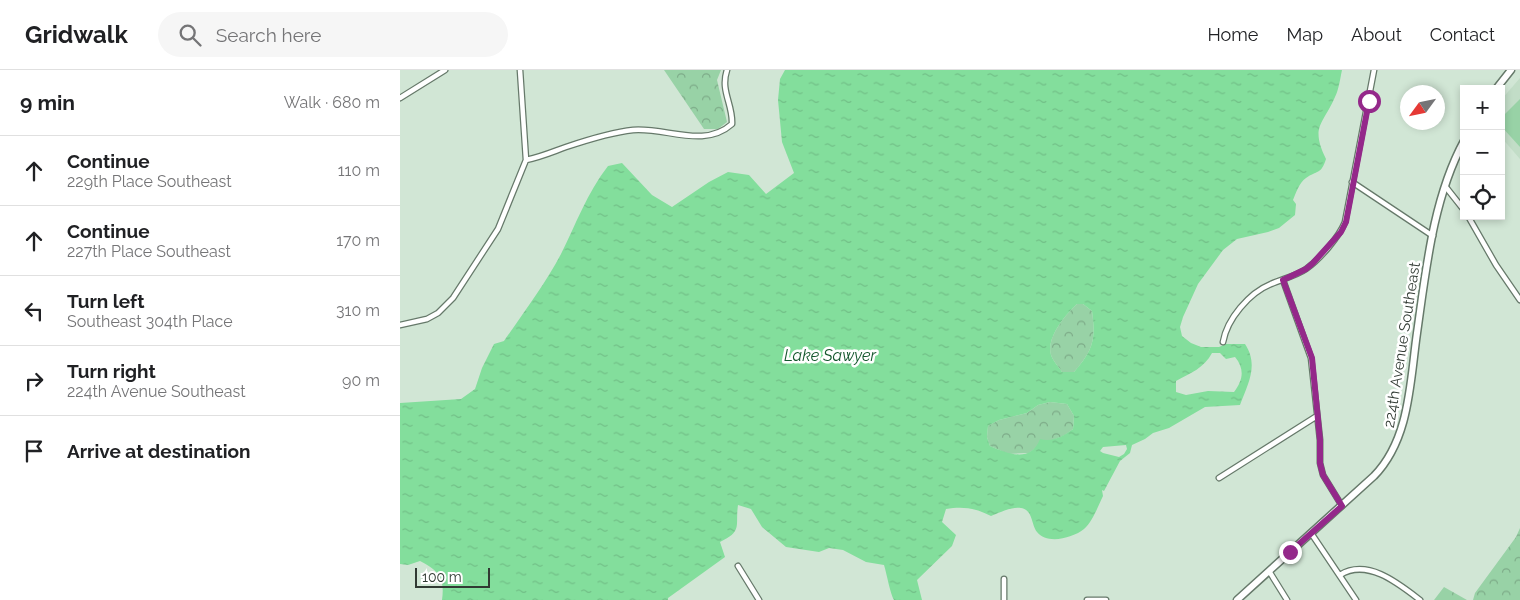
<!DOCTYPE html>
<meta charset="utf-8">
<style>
:root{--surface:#fff;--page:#f6f6f6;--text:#202124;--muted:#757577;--line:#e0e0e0}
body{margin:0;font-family:Raleway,sans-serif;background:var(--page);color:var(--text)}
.controls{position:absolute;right:15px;top:15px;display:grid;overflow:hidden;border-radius:0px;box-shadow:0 2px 8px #0003}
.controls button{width:45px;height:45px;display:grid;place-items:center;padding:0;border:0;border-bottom:1px solid var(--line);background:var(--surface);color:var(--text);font:25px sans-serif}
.compass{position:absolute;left:1000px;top:15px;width:45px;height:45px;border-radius:50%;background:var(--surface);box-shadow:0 2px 8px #0003;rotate:237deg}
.scale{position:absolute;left:15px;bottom:12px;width:75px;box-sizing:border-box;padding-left:5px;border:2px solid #313a33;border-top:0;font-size:14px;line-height:18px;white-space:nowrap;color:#313a33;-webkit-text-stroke:4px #fff;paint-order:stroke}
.stop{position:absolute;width:15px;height:15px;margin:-11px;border:4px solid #94288a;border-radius:50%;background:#fff}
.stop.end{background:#94288a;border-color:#fff;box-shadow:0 1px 5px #0008}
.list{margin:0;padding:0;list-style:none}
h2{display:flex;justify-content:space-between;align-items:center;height:65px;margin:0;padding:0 20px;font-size:21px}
h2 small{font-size:16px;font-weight:400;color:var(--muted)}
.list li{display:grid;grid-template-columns:32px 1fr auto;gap:15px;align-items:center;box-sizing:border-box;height:70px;padding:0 20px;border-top:1px solid var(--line)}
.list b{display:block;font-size:19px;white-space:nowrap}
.list p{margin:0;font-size:16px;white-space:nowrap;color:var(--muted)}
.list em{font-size:16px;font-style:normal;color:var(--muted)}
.icon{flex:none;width:28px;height:28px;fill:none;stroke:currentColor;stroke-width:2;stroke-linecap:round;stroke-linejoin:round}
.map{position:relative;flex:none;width:1120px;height:530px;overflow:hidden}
header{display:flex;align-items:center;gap:30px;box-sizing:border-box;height:70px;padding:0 25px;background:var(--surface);border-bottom:1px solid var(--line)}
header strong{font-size:24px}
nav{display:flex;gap:28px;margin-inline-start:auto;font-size:18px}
.search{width:350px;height:45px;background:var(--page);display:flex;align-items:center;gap:12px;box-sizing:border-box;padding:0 18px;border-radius:28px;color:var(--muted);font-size:19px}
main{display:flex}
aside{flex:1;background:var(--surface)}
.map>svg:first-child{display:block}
.built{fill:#c2ddc7}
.forest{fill:url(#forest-crowns)}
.garden{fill:#98d2a6}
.water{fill:url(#water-ripples);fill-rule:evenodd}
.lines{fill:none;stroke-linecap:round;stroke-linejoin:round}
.street-casing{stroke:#66796a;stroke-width:7}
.secondary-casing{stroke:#66796a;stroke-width:9}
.street{stroke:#fff;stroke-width:4.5}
.secondary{stroke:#fff;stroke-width:6}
.route{stroke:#94288a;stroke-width:6}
.labels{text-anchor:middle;stroke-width:5;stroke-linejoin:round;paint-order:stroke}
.street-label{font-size:15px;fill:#313a33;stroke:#fff}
.water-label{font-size:16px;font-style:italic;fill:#14572d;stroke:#fff}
</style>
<header>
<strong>Gridwalk</strong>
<div class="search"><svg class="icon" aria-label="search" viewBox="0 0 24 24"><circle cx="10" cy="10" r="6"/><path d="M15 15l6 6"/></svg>Search here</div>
<nav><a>Home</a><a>Map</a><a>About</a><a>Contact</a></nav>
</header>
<main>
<aside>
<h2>9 min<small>Walk · 680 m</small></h2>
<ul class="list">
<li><svg class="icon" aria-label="ahead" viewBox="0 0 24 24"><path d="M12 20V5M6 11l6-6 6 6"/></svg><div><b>Continue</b><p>229th Place Southeast</p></div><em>110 m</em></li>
<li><svg class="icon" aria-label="ahead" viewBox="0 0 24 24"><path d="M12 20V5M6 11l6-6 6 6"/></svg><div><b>Continue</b><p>227th Place Southeast</p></div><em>170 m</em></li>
<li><svg class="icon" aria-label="left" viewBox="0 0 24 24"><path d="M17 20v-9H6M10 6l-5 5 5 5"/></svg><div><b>Turn left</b><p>Southeast 304th Place</p></div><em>310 m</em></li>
<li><svg class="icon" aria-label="right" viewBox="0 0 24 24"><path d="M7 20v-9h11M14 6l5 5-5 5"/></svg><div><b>Turn right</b><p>224th Avenue Southeast</p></div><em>90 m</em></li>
<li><svg class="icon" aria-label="arrive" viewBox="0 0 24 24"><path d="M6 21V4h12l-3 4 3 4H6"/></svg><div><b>Arrive at destination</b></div></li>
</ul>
</aside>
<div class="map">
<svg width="1120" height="530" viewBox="0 0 1120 530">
<defs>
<pattern id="forest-crowns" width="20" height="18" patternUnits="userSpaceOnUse" patternTransform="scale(1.25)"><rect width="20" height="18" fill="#98d2a6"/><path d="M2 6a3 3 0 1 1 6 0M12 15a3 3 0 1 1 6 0" fill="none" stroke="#7dab88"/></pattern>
<pattern id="water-ripples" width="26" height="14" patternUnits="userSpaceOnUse" patternTransform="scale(1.25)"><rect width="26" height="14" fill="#83de9c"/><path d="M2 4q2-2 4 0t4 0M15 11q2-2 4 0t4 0" fill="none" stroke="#72bf87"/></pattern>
</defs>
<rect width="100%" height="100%" fill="#d1e6d5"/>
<!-- built -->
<path class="built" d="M 1120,8 L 1120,89 L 1101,67 L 1101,30 Z"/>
<!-- forest -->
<path class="forest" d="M 264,0 L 321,0 L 317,10 L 327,52 L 318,59 L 304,59 Z
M 677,234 L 683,234 L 692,241 C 696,270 693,280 674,302 L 662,302 C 659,297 653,291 651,285 C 646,268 665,245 677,234 Z
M 650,332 L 667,334 L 674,346 L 673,359 L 665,365 L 637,377 L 629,383 L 608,384 L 590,376 L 587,367 L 588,356 L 599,350 L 627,343 L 638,335 Z
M 1120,458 L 1120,530 L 1073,530 L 1075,523 L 1116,467 Z
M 1044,517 L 1067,530 L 1034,530 Z"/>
<!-- garden -->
<path class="garden" d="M 1120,29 L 1120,77 L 1101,56 L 1101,48 Z"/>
<!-- water -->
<path class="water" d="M 385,0 L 942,0 C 940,9 939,19 935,27 C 923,55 910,56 926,89 C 921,105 917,100 906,108 C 899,113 896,123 893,130 L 896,134 L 895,145 L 879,158 L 868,162 L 837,169 L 823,180 L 798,214 L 783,247 L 780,257 L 782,266 L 791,273 L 801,277 L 819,277 L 826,274 L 845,274 C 859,295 848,314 840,335 L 805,337 L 769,358 L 753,363 L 745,369 L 732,375 L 730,383 L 720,391 L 704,421 L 702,420 L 703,426 C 698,436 693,451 684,459 C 673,468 647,475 637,462 C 631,454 633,440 621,438 C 612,436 599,443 591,446 C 575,438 563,436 546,439 L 542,452 L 556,465 L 552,476 L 517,510 L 522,530 L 494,530 C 490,523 487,505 484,495 L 466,492 L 443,480 L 429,478 L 419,482 L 386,477 L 362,457 L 351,439 L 338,435 C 335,456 343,461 320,472 L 325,487 L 268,528 L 268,530 L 42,530 C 45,508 39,501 20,491 L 8,495 L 0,494 L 0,333 L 61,329 L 75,319 L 82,298 L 94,274 L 104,271 C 124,242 145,214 161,184 C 176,154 187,123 208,96 L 222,93 L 252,125 L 272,137 L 309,112 L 328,102 L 349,105 L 366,124 L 394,103 L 382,72 L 378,30 L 380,9 ZM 677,234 L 683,234 L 692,241 C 696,270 693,280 674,302 L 662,302 C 659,297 653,291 651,285 C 646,268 665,245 677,234 ZM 812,283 L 820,283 L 826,289 L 835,287 C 845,299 843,310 834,322 L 808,321 L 786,325 L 776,322 L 776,311 C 791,303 804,298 812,283 ZM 650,332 L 667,334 L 674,346 L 673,359 C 662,367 653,372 640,369 C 631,393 608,384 590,376 L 587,367 L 588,356 L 599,350 L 627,343 L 638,335 ZM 726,375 L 727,379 L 724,384 L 719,387 L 703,383 L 700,381 L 703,377 Z"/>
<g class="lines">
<defs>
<path id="street" d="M 120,0 L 126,90
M 0,28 L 45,0
M 952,112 L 1033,166
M 1045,116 L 1064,140
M 1068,146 L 1096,195 L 1120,230
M 883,210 L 911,288 L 920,370 L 920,393 L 923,405 L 942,436
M 0,255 L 27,249 L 38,243 L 53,228 L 98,159 L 126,90 C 141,87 152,82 166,77 C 184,71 213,62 233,60 C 266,57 304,79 332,54 C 333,34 320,21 327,0
M 823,272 C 827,249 849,223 871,214 C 882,209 896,206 906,199 C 920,189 939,167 945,152 L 974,0
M 819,408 L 917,346
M 911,463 L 956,530
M 338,496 L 359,530
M 869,501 L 887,530
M 940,505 C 967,488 998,513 1020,530
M 604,509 L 604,530
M 687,530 L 706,530"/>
<path id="secondary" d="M 1096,19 L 1111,0
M 837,530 L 974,406 C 1010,369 1010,312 1017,263 C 1026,200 1033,128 1064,71"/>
</defs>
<!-- street casing -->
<use href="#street" class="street-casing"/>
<!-- secondary casing -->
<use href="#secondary" class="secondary-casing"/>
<!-- street -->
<use href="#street" class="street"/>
<!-- secondary -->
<use href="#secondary" class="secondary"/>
</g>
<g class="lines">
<!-- route -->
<path class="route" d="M 890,482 L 942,436 L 923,405 L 920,393 L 920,370 L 912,288 L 883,210 L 906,199 L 913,193 L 941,162 L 946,152 L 969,31"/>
</g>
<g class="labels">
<!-- street labels -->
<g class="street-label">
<text transform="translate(1002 275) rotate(-81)" y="5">224th Avenue Southeast</text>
</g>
<!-- water labels -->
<g class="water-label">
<text x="430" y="291">Lake Sawyer</text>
</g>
</g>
</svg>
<div class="controls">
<button>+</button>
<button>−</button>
<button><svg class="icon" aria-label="locate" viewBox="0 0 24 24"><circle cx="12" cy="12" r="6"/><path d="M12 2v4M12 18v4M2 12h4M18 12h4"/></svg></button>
</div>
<svg class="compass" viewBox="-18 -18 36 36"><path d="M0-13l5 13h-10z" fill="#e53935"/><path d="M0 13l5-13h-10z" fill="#757577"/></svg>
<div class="scale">100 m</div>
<div class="stop" style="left:969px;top:31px"></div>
<div class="stop end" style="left:890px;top:482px"></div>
</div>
</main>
